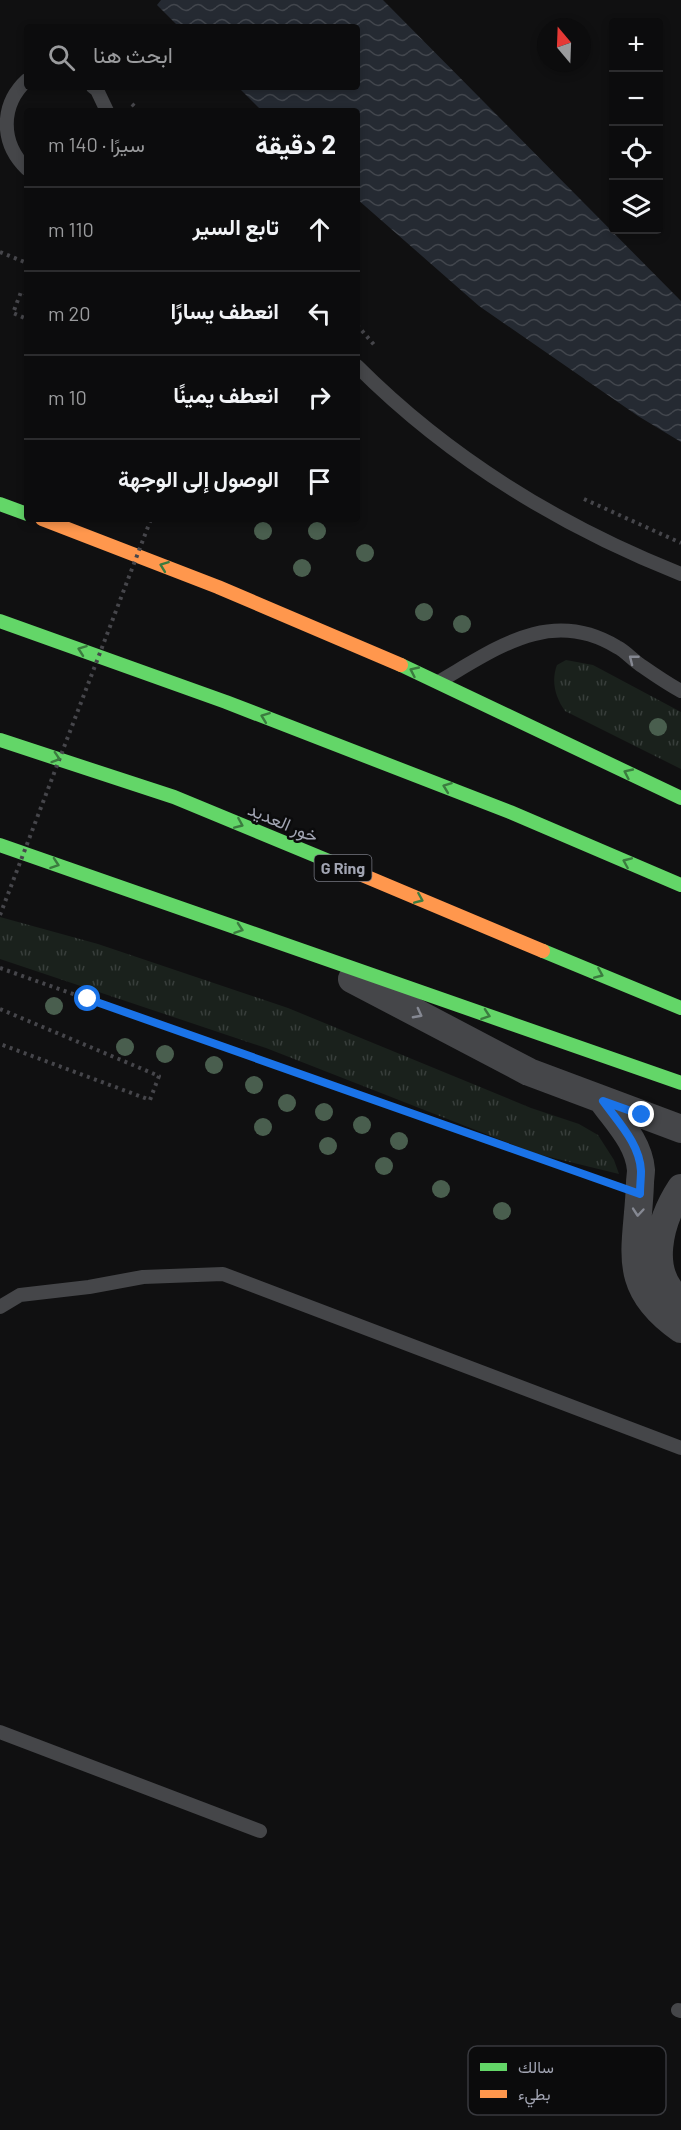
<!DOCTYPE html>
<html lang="ar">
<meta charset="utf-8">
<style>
:root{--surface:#0c0c0d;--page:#1a1a1b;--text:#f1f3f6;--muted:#9a9b9d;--line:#2c2c2e}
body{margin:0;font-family:Barlow,Vazirmatn,sans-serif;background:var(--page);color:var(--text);direction:rtl}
.controls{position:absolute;right:18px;top:18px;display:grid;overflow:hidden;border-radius:6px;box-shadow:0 3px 9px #0003}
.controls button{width:54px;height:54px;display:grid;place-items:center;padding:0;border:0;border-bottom:2px solid var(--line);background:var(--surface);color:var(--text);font:30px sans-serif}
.compass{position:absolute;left:537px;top:18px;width:54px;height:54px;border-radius:50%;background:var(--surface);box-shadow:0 3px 9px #0003;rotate:341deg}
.stop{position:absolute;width:18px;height:18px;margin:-14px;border:4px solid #1a73e8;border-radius:50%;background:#fff}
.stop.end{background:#1a73e8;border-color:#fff;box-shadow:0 2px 6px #0008}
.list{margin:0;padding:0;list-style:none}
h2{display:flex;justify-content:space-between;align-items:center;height:78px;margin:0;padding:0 24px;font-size:26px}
h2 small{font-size:20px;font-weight:400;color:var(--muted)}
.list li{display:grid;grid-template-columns:39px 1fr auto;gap:18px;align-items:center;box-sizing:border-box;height:84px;padding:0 24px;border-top:2px solid var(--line)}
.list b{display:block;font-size:22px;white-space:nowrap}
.list em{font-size:20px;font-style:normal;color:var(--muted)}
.icon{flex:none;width:33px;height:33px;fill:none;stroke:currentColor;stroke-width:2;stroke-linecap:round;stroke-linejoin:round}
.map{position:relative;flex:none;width:681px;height:2130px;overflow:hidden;direction:ltr}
.search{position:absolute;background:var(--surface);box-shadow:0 3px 9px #0003;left:24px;top:24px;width:336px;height:66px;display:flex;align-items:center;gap:15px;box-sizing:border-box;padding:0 21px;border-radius:6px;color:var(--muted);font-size:22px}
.panel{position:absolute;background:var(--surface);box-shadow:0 3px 9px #0003;left:24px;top:108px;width:336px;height:414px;border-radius:6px;direction:rtl}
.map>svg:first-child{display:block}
.grass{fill:url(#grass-tufts)}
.water{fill:url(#water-waves)}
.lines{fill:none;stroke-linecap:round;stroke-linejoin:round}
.path{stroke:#46464b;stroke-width:4;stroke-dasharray:3 4.5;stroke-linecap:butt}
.lane{stroke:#454649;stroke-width:14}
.street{stroke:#454649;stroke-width:28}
.fast{stroke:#63d668;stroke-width:14}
.slow{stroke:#ff974d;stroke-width:14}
.path-bridge{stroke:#46464b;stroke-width:4;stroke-dasharray:3 4.5;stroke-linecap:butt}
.tree{fill:#495e4e}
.oneway{stroke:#3b7b3f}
.oneway2{stroke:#858892}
.route{stroke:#1a73e8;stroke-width:8}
.labels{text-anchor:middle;stroke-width:5;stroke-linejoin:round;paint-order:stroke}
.shield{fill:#0b0b0c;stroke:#747680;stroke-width:1.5}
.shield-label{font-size:16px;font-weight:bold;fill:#a1a4b2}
.street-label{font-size:18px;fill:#a1a4b2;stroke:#0b0b0c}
.key{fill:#0b0b0c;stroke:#38393e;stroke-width:1.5}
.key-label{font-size:16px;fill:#a1a4b2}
</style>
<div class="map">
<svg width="681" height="2130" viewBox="0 0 681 2130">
<defs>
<pattern id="grass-tufts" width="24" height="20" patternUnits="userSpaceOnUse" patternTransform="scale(1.5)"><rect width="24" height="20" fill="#1a211c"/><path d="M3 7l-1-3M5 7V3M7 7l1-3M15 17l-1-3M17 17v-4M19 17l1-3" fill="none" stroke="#383e3b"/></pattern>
<pattern id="water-waves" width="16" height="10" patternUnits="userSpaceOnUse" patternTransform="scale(1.5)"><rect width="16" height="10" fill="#252a32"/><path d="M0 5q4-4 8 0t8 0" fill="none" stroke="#42464d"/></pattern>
</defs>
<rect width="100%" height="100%" fill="#101011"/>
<!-- grass -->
<path class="grass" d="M 566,660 L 593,665 L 681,712 L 681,769 L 565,711 C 555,697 551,681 557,665 Z
M 0,917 L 98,944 L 288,1008 L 531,1108 L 579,1124 L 598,1135 L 614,1160 L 619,1174 L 537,1154 L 266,1048 L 0,959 Z"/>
<!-- water -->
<path class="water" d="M 161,0 L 383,0 L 681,301 L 681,442 L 638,416 L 479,306 L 357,199 L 357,111 L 262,111 L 238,87 L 357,87 L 357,27 L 179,27 L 157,5 Z"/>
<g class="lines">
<!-- path -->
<path class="path" d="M 132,104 L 139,111
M 0,252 L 27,263
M 27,294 L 21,292 L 13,313 L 27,319
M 357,325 L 376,347
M 584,499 L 681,543
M 0,968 L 607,1183
M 0,1009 L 159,1076 L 150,1100 L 0,1044"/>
<!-- lane -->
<path class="lane" d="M 27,80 C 0,105 0,143 27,169
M 93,87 L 97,90 L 107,111
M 357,366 C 449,458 560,526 681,574
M 440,681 C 497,648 551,607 617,647 C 625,651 631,658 639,664 C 652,673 666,683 681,691
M 0,1307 L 20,1295 L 89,1287 L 143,1277 L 223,1274 L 681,1448
M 0,1732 L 260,1831
M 678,2010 L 681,2011"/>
<!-- street -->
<path class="street" d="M 352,979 L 529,1072 L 681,1129
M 603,1101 C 618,1122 639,1143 641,1170 C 641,1174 640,1179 640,1183 C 638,1248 618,1285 681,1329
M 681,1188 C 660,1220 644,1274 681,1301"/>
<!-- fast -->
<path class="fast" d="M 0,504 L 27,514
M 0,621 L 226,702 L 510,812 L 681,885
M 401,665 L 681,798
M 0,740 L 174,797 L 348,869
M 0,845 L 681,1083
M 543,951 L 681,1008"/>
<!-- slow -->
<path class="slow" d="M 42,519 L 218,587 L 401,665
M 348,869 L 543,951"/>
<!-- path-bridge -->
<path class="path-bridge" d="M 0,915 L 151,519"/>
</g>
<!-- trees -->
<g class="tree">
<circle cx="263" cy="531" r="9"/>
<circle cx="317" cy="531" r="9"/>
<circle cx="365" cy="553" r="9"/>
<circle cx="302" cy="568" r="9"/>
<circle cx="424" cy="612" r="9"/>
<circle cx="462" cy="624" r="9"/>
<circle cx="658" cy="727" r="9"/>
<circle cx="54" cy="1006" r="9"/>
<circle cx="125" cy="1047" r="9"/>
<circle cx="165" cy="1054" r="9"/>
<circle cx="214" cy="1065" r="9"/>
<circle cx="254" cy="1085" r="9"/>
<circle cx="287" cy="1103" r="9"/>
<circle cx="324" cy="1112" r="9"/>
<circle cx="362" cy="1125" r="9"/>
<circle cx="263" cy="1127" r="9"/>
<circle cx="399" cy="1141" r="9"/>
<circle cx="328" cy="1146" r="9"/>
<circle cx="384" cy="1166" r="9"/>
<circle cx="441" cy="1189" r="9"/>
<circle cx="502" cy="1211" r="9"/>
</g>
<!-- one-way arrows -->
<defs><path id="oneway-chevron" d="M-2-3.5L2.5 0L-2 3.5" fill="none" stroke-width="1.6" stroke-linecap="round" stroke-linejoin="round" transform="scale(1.5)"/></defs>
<g class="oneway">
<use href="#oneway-chevron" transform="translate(164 566) rotate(-159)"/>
<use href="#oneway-chevron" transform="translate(82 650) rotate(-160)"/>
<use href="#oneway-chevron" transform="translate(414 671) rotate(-155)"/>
<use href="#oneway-chevron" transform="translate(265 717) rotate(-159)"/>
<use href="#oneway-chevron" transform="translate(56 758) rotate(18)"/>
<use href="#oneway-chevron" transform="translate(628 773) rotate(-155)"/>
<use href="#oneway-chevron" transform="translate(447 787) rotate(-159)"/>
<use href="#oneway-chevron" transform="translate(239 824) rotate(23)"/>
<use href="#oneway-chevron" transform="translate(627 862) rotate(-157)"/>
<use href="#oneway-chevron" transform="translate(55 864) rotate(19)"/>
<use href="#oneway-chevron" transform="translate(419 899) rotate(23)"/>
<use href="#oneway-chevron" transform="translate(239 929) rotate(19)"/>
<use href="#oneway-chevron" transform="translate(599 974) rotate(23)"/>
<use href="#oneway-chevron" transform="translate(486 1015) rotate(19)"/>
</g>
<g class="oneway2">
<use href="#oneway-chevron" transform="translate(633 659) rotate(-142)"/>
<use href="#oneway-chevron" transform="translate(418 1014) rotate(28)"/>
<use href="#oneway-chevron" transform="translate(638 1212) rotate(95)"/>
</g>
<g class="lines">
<!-- route -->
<path class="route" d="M 88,999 L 640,1194 C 640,1186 641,1178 641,1171 C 640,1144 618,1122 603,1101 L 642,1115"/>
</g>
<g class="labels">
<!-- shield labels -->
<rect class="shield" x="314.5" y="855" width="57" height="26" rx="4.5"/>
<g class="shield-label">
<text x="343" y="874">G Ring</text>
</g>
<!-- street labels -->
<g class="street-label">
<text transform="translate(283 823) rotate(23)" y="6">خور العديد</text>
</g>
</g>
<!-- legend -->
<rect x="468" y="2046" width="198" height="69" rx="9" class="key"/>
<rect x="480" y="2063" width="27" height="8" fill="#63d668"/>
<rect x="480" y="2090" width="27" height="8" fill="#ff974d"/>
<g class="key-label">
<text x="518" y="2073">سالك</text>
<text x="518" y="2100">بطيء</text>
</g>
</svg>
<div class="controls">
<button>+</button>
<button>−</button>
<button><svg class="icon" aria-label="locate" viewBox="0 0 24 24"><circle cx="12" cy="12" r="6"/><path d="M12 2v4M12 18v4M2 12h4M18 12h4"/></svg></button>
<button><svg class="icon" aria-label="layers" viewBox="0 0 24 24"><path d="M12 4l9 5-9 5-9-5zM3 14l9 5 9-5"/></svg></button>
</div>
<svg class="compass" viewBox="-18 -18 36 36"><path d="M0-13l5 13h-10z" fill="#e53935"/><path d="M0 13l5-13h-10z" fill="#9a9b9d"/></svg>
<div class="stop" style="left:88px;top:999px"></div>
<div class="stop end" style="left:642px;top:1115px"></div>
<div class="search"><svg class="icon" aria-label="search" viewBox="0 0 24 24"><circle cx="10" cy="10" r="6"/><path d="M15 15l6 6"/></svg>ابحث هنا</div>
<section class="panel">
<h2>2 دقيقة<small>سيرًا · 140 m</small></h2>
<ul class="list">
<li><svg class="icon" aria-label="ahead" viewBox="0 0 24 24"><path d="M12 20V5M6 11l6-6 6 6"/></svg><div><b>تابع السير</b></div><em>110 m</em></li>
<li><svg class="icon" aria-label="left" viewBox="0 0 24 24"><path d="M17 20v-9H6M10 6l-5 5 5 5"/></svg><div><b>انعطف يسارًا</b></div><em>20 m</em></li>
<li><svg class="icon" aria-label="right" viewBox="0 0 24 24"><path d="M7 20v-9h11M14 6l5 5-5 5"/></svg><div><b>انعطف يمينًا</b></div><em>10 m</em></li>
<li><svg class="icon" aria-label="arrive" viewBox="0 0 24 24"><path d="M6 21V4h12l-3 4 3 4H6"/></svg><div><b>الوصول إلى الوجهة</b></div></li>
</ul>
</section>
</div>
